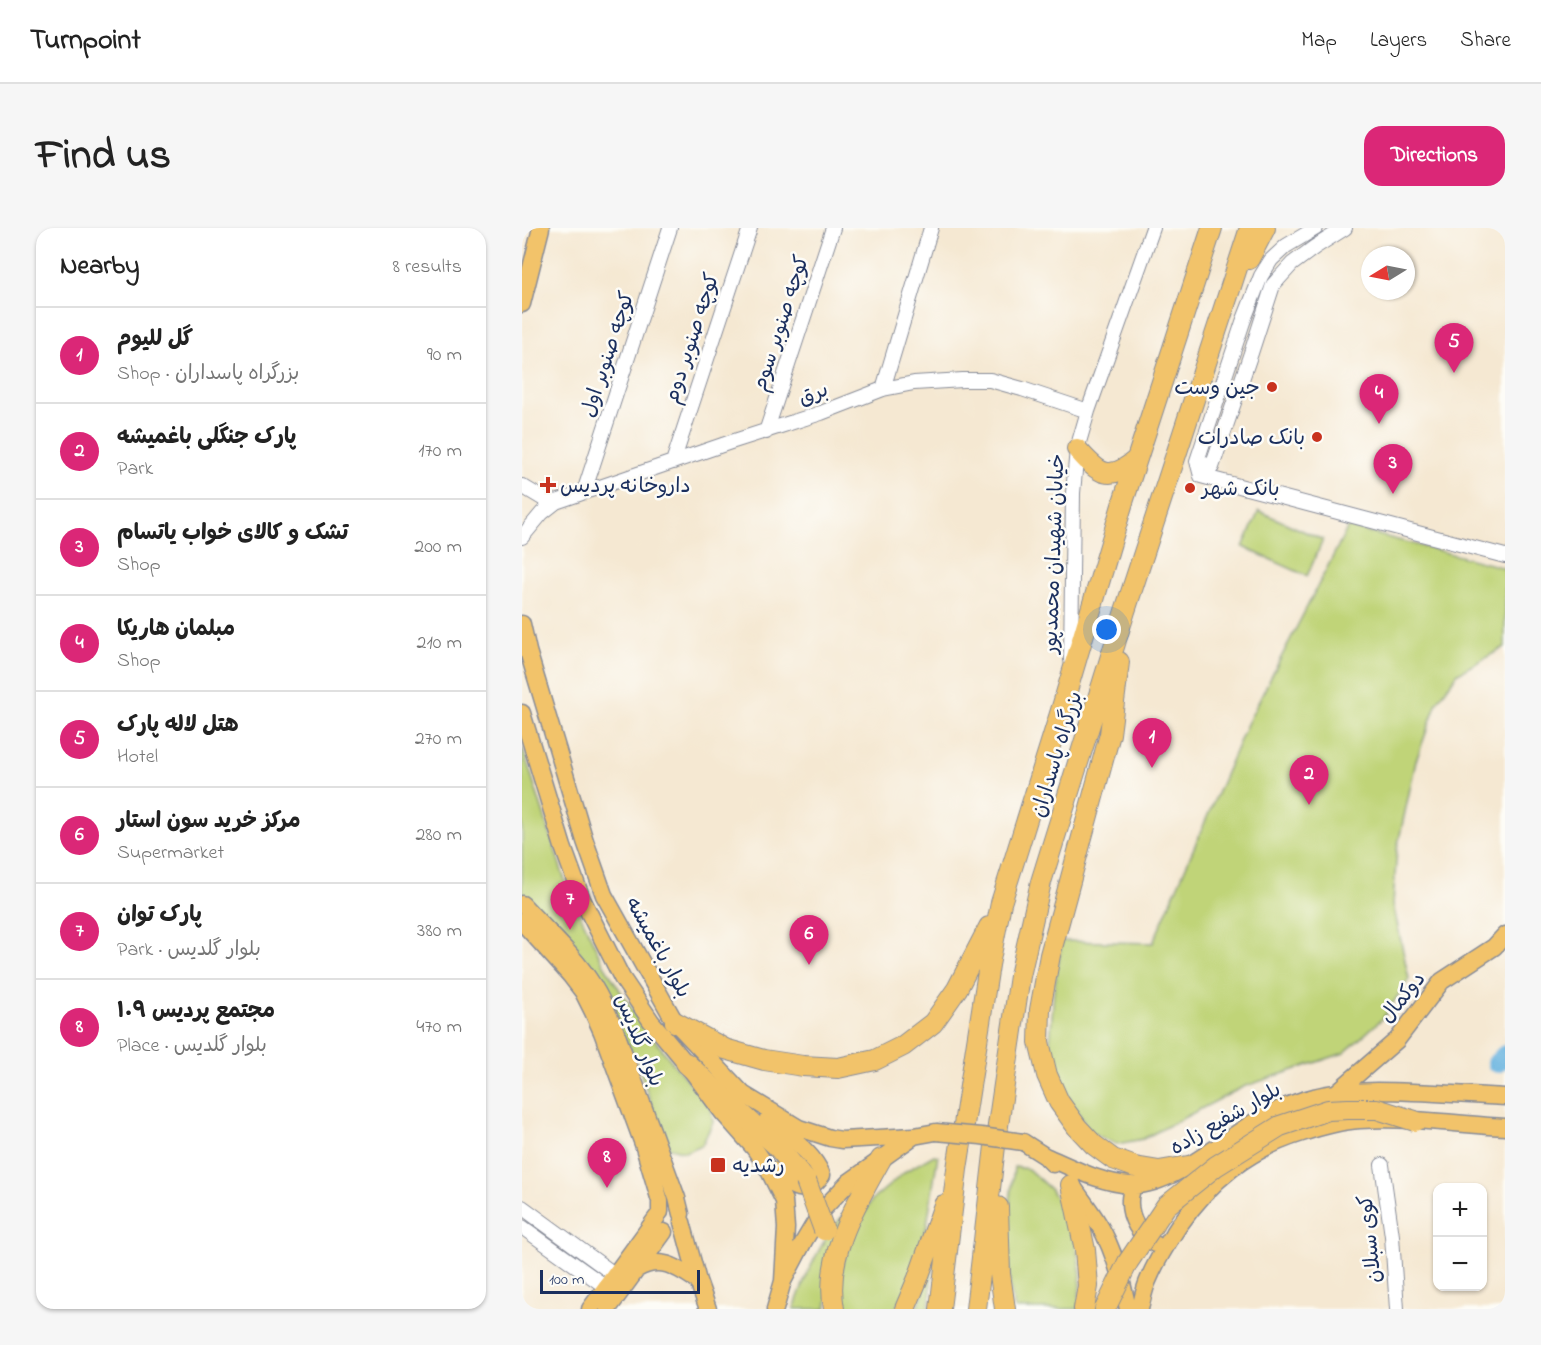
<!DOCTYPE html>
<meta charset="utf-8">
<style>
:root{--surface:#fff;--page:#f6f6f6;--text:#222;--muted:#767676;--line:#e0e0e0;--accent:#db2777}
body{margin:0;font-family:"Indie Flower","Playpen Sans Arabic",sans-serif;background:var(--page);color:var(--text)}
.controls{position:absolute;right:18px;bottom:18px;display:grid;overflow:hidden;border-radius:12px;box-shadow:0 2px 4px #0004}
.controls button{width:54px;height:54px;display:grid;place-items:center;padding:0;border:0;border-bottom:2px solid var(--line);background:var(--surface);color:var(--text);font:30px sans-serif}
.compass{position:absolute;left:839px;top:18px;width:54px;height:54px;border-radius:50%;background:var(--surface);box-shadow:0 2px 4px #0004;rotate:260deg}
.scale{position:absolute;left:18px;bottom:15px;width:160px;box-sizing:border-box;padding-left:6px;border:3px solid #1b2f5e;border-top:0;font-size:16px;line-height:21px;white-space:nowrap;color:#1b2f5e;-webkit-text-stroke:4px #fdfcf7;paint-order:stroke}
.you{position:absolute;left:585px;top:402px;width:21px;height:21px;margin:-15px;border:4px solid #fff;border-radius:50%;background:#1a73e8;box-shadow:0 0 0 9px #1a73e833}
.badge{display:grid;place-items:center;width:39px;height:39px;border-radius:50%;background:var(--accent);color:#fff;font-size:20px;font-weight:700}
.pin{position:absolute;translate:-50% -50px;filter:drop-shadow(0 2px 3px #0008)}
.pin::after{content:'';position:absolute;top:32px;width:21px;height:18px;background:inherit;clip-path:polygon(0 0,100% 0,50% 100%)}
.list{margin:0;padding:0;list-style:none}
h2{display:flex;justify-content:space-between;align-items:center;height:78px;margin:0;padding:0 24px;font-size:26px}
h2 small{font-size:20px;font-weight:400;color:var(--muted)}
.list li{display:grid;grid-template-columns:39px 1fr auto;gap:18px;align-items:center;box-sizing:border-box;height:96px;padding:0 24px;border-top:2px solid var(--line)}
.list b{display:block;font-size:22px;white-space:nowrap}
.list p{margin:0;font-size:20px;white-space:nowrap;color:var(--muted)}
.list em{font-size:20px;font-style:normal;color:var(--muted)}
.map{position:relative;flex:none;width:983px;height:1081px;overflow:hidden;border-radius:18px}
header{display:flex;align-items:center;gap:36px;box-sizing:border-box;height:84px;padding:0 30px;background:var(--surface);border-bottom:2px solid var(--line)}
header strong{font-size:28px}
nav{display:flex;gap:33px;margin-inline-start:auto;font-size:21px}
.intro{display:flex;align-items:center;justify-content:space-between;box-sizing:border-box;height:144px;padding:0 36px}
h1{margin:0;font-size:42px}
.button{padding:15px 27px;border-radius:18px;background:var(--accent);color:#fff;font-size:21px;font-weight:700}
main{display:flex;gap:36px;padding:0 36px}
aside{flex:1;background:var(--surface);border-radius:18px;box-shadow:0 2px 4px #0004}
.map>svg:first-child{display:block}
.green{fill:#c0d478;stroke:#6e826b;stroke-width:1.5}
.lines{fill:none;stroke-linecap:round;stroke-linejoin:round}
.river{stroke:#66b2df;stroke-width:20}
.minor-casing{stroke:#888c98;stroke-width:16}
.major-casing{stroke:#888c98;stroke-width:19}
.highway-casing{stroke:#888c98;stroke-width:22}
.minor{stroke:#fff;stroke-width:14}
.major{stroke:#f2c36a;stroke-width:16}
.highway{stroke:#f2c36a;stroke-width:20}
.major-bridge-casing{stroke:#888c98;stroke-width:19;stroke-linecap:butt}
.highway-bridge-casing{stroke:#888c98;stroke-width:22;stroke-linecap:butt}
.major-bridge{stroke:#f2c36a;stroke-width:16}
.highway-bridge{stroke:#f2c36a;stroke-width:20}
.poi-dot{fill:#c8321e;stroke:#fdfcf7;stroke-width:2}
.labels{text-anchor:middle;stroke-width:5;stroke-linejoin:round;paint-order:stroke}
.street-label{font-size:21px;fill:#1b2f5e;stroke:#fdfcf7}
.poi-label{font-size:21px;fill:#1b2f5e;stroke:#fdfcf7;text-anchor:start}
</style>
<header>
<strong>Turnpoint</strong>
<nav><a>Map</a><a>Layers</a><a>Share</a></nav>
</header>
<div class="intro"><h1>Find us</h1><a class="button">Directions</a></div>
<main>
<aside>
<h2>Nearby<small>8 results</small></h2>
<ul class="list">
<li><span class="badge">1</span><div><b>گل للیوم</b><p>Shop · بزرگراه پاسداران</p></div><em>90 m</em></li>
<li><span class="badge">2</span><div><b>پارک جنگلی باغمیشه</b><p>Park</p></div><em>170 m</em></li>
<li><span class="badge">3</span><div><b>تشک و کالای خواب یاتسام</b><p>Shop</p></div><em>200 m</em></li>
<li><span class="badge">4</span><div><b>مبلمان هاریکا</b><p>Shop</p></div><em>210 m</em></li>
<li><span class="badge">5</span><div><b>هتل لاله پارک</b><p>Hotel</p></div><em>270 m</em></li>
<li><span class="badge">6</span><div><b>مرکز خرید سون استار</b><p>Supermarket</p></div><em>280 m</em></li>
<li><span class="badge">7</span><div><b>پارک توان</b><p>Park · بلوار گلدیس</p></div><em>380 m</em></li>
<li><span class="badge">8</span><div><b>مجتمع پردیس ۱۰۹</b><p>Place · بلوار گلدیس</p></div><em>470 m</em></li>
</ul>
</aside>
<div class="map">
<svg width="983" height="1081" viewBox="0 0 983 1081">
<rect width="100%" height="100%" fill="#fdfcf7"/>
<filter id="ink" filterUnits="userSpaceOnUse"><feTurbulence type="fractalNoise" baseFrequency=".0167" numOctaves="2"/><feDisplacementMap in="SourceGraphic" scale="12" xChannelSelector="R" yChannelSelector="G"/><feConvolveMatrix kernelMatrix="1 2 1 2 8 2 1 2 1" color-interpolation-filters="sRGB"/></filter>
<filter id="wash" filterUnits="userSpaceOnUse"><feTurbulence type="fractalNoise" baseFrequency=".008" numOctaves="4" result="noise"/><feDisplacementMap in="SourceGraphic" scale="24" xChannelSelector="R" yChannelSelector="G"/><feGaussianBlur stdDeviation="1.35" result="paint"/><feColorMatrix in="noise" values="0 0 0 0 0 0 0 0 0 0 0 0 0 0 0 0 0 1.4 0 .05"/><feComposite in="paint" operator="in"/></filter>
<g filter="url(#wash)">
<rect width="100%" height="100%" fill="#f5e8d2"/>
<!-- green -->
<path class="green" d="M 737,283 L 801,312 L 785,348 L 721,319 Z
M 826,299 L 983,340 L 983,419 L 936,445 L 915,474 L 894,533 L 875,621 L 871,676 L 887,751 L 861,790 L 822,825 L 721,859 L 621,911 L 595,916 L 569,905 L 545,867 L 534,840 L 528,814 L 532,762 L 540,713 L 631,715 L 725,496 Z
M 0,518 L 44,656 L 82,737 L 114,788 L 154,839 L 189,881 L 191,894 L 180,917 L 163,924 L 144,919 L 115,834 L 64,740 L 0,668 Z
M 412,927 L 416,928 L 415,933 L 405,997 L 385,1060 L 373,1081 L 319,1081 L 319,1043 L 328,1010 L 350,972 L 384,943 Z
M 492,939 L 506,941 L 529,962 L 546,991 L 554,1017 L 559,1046 L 556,1081 L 493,1081 L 488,1060 L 486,990 Z
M 321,987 L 304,1081 L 272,1081 C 283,1048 298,1014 321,987 Z
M 412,1025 L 407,1081 L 394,1081 L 401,1066 Z"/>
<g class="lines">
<!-- river -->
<path class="river" d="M 975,835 L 983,827"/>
</g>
</g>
<g filter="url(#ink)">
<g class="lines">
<defs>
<path id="minor" d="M 794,0 L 764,18 L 749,32 L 739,48 L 721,94 L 675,233 L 679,248 L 983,328
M 361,161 L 409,0
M 244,204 L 311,0
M 675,233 L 690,239 L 729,125 L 751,57 L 770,36 L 793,19 L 823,0
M 151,234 L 228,0
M 0,258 L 20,270 L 34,274
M 62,264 L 148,0
M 0,309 L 20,285 L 34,274 L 209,214 L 299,185 L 361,161 L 392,155 L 441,152 L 468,152 L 500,161 L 566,183
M 549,432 L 551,265 L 555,221 L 566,183 L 631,0
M 860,937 L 870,1008 L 875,1081
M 0,979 L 100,1052
M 0,999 L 91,1064"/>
<path id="major" d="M 0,76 L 19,0
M 0,396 L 6,423 L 63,613 L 82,667 L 153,794 L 221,866 L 277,900 L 308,910 L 320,912 L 392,908
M 0,485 L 41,619 L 60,671 L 100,750 L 129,793 L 164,835 L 201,885 L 232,920 L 245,939 L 262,973 L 264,1000 L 261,1053
M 0,676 C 24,702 52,727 71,757 C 79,770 86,785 92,799 L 155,970 L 159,986
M 0,694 L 48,747 L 61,764 L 71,784 L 80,804 L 121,916 L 138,973 L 138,984
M 815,864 L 875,812 L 920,753 L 972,719 L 983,707
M 246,890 C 264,908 290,922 300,947 C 282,972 268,957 250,942
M 501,914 L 523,928 L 531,936
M 523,928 C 551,940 578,955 609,957 C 646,960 698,915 729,896 C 748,885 770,874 792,869 C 813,863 834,864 855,863 C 898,863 940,867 983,869
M 611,958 C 610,962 608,967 608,972 C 607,989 618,1009 633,1016
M 552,960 C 560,972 569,983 576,995 C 592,1021 600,1052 606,1081
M 160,994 L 176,1053 L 186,1081
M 115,1041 C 139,1027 156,1040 176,1053
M 68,1081 L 135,989
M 86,1081 L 142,1004
M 253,1081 L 261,1053 L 282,1013 L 301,981 L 327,954 L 392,908 L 414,904
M 618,1081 C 620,1072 622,1063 625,1055 C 633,1035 644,1017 656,999 C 689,952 725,922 780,905 C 798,899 818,893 838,892 C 885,889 936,896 983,899"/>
<path id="highway" d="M 727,31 L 743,0
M 555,221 C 577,246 587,255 615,231
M 597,434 L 588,506 L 528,727 L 518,782 L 517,814 L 525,847 L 537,874 L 555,899 L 572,917 L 591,931 L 613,939 L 637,943 L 666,938
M 153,794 L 203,821 L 242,832 L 281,838 L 316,840 L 353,832 L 381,818 L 411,795 L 435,761 L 467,699
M 164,835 L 255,918 L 284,953
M 549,957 L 563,1022 L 566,1058 L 562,1081
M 476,979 L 478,1046 L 483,1081
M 312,1081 C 302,1028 334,976 359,931
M 383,1081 L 396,1050 L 422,977
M 418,1081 L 435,941 L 467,737 L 479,675 L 541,476 L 601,274 L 690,0
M 454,1081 L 473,918 L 498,748 L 519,654 L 603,383 L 728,0"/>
</defs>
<!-- minor casing -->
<use href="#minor" class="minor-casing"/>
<!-- major casing -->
<use href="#major" class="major-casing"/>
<!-- highway casing -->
<use href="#highway" class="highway-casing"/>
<!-- minor -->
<use href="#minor" class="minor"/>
<!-- major -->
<use href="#major" class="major"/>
<!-- highway -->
<use href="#highway" class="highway"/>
<defs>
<path id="major-bridge" d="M 414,904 L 459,908 L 501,914"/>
<path id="highway-bridge" d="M 284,953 L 302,1002
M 583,1081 L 606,1034 L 644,978 L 694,938 L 758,898 L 806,882 L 826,881 L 855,881 L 893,893"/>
</defs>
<!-- major-bridge casing -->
<use href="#major-bridge" class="major-bridge-casing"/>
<!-- highway-bridge casing -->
<use href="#highway-bridge" class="highway-bridge-casing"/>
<!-- major-bridge -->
<use href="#major-bridge" class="major-bridge"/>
<!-- highway-bridge -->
<use href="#highway-bridge" class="highway-bridge"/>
</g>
</g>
<!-- markers -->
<g class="poi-dot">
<circle cx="750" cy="159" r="6"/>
<circle cx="795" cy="209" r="6"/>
<path d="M23 248h6v6h6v6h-6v6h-6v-6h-6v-6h6z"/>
<circle cx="668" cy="260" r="6"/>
<rect x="188" y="929" width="16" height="16" rx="3"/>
</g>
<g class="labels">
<!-- street labels -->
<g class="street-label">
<text transform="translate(258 95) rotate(-72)" y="7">کوچه صنوبر سوم</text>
<text transform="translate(169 110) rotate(-72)" y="7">کوچه صنوبر دوم</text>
<text transform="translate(85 126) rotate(-72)" y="7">کوچه صنوبر اول</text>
<text transform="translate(291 165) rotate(-20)" y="7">برق</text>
<text transform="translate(531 326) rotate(-88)" y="7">خیابان شهیدان محمدپور</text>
<text transform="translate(534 526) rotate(-73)" y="7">بزرگراه پاسداران</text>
<text transform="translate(137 719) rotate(61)" y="7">بلوار باغمیشه</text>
<text transform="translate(880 769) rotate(-51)" y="7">دوکمال</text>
<text transform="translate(118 812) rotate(68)" y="7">بلوار گلدیس</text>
<text transform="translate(703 890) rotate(-30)" y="7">بلوار شفیع زاده</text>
<text transform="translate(847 1011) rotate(-96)" y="7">کوی سبلان</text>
</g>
<!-- poi labels -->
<g class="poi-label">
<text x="738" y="166" text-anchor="end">جین وست</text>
<text x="783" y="216" text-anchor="end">بانک صادرات</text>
<text x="38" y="264">داروخانه پردیس</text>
<text x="680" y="267">بانک شهر</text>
<text x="210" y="944">رشدیه</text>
</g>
</g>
</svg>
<div class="controls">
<button>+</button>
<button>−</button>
</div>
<svg class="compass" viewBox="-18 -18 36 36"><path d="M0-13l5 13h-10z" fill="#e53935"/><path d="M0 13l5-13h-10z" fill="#767676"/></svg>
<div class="scale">100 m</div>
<div class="you"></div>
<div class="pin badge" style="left:630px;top:540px">1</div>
<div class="pin badge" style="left:787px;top:577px">2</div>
<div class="pin badge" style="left:871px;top:266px">3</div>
<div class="pin badge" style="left:857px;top:196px">4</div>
<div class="pin badge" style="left:932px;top:145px">5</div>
<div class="pin badge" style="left:287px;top:737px">6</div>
<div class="pin badge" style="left:48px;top:702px">7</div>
<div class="pin badge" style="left:85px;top:960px">8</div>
</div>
</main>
